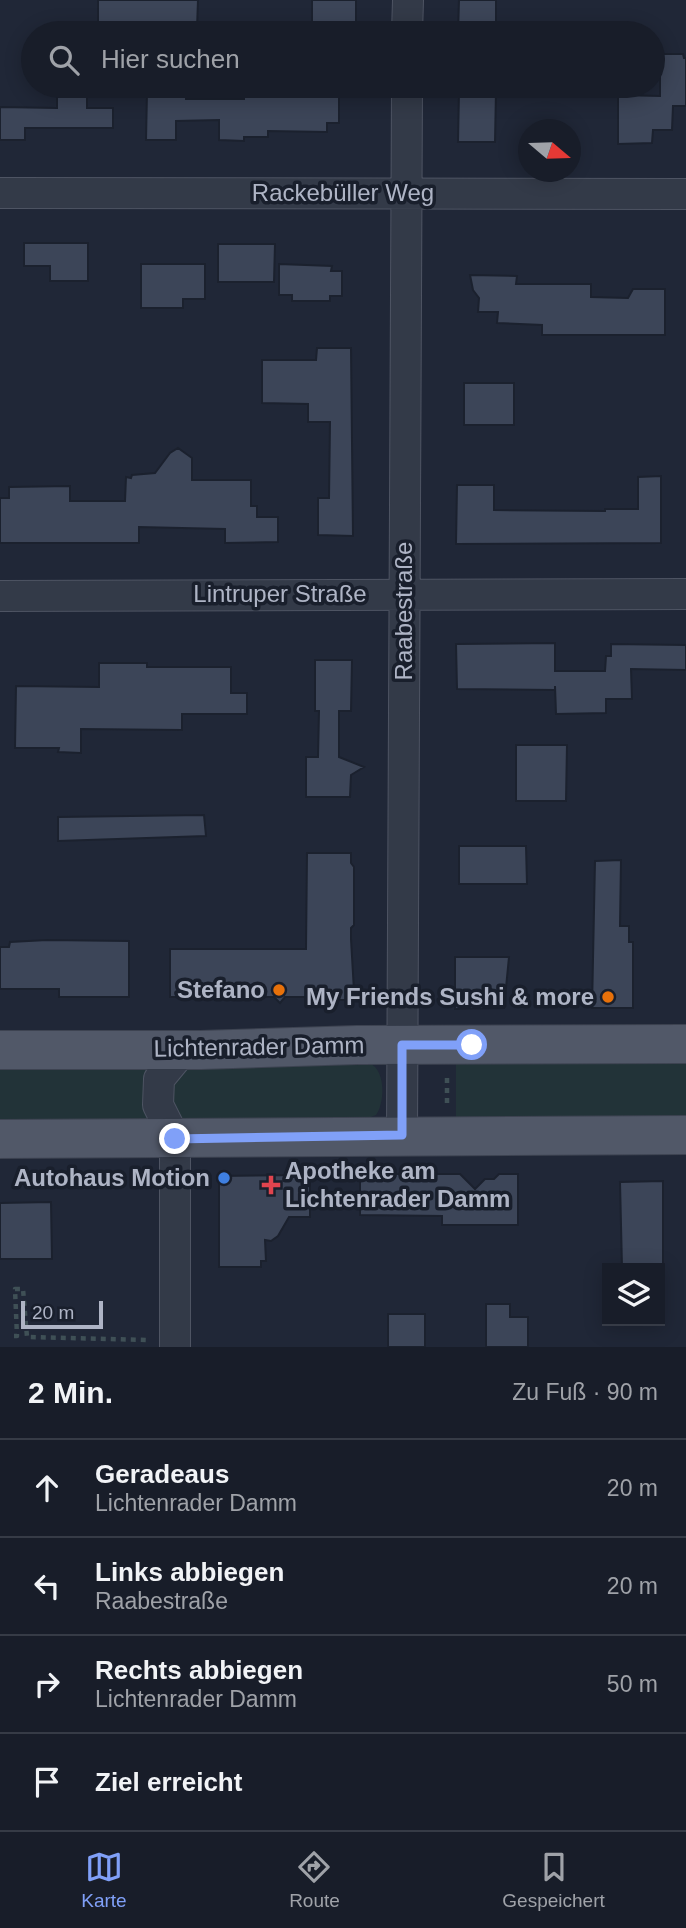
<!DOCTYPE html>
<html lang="de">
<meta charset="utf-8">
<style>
:root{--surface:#181d29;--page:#212631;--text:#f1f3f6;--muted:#9fa2a8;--line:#363b46;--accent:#80a0f8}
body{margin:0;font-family:Arial,sans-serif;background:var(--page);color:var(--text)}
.controls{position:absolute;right:21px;bottom:21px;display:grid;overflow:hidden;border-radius:0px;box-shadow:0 4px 18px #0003}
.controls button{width:63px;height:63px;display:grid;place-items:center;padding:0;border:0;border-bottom:2px solid var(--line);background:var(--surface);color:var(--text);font:35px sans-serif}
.compass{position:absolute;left:518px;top:119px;width:63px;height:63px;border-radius:50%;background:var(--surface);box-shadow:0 4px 18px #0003;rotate:109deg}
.scale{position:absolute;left:21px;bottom:18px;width:82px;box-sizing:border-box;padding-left:7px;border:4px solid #aeb4c5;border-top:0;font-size:19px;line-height:24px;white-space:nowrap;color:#aeb4c5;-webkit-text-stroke:5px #191f2c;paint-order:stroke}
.stop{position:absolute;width:21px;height:21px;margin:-16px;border:5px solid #80a0f8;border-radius:50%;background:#fff}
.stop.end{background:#80a0f8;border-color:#fff;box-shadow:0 2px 7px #0008}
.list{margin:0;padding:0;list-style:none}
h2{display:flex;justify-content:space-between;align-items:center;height:91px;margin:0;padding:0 28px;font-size:30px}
h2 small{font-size:23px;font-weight:400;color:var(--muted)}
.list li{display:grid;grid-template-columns:46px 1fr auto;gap:21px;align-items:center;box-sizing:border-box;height:98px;padding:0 28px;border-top:2px solid var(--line)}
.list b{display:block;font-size:26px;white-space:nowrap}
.list p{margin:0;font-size:23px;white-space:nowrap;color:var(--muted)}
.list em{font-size:23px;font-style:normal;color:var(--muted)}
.icon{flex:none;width:38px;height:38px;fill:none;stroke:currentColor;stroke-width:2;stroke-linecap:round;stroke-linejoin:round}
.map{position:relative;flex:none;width:686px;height:1347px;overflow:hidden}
.search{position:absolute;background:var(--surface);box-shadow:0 4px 18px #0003;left:21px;right:21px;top:21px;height:77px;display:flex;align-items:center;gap:18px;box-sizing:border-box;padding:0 24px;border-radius:38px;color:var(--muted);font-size:26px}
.sheet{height:483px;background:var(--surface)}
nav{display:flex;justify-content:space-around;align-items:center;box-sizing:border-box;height:98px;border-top:2px solid var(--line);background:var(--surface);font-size:19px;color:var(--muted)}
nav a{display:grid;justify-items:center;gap:4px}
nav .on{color:var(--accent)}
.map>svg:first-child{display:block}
.green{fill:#223338}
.building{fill:#3c4558;stroke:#1b212e;stroke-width:2}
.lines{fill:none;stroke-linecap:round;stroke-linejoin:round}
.minor-casing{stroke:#4e5463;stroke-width:32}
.major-casing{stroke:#3d4351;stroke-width:40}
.path{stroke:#3f5056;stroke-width:4.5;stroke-dasharray:5 5;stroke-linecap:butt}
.minor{stroke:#333a48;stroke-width:30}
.major{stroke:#515868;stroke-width:38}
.route{stroke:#80a0f8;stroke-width:9}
.food-dot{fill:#e8710a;stroke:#191f2c;stroke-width:2.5}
.shop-dot{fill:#3f7fe0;stroke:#191f2c;stroke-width:2.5}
.health-dot{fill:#e0444e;stroke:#191f2c;stroke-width:2.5}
.labels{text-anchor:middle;stroke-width:7;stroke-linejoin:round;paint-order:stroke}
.street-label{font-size:24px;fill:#aeb4c5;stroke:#191f2c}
.poi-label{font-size:24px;font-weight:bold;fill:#aeb4c5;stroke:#191f2c;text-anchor:end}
</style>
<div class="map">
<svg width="686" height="1347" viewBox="0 0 686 1347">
<rect width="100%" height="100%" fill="#202737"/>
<!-- green -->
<path class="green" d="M 686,1062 L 686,1117 L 456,1117 L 456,1063 Z
M 0,1063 L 369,1063 C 386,1069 385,1103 376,1115 L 368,1118 L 211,1120 L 0,1120 Z"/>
<!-- building -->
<path class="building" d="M 98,0 L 198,0 L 197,29 L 98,28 Z
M 312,0 L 356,0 L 356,33 L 312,33 Z
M 459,0 L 496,0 L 496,33 L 458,33 Z
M 660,54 L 683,54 L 684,58 L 686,58 L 686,106 L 673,106 L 672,130 L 653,130 L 652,143 L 618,144 L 618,95 L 660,96 Z
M 147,91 L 186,91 L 186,99 L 244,99 L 244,95 L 303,95 L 303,93 L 339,92 L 339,123 L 327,123 L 327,132 L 268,131 L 268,137 L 244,137 L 244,141 L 219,140 L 219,120 L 176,121 L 176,140 L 146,140 Z
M 459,91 L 496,91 L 495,142 L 458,142 Z
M 57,97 L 87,97 L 87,108 L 113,108 L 113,128 L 25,128 L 25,140 L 0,140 L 0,107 L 57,108 Z
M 24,243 L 88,243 L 88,281 L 50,281 L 50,266 L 24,266 Z
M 218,244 L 275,244 L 274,282 L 218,282 Z
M 141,264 L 205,264 L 205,299 L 183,299 L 183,308 L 141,308 Z
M 279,264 L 332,266 L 331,271 L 342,271 L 342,296 L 330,296 L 330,301 L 292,301 L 292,295 L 279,295 Z
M 470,275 L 517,276 L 516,284 L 591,284 L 591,297 L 628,298 L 633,289 L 665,289 L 665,335 L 542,335 L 542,325 L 497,323 L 498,312 L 478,312 L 479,298 L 473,290 Z
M 317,348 L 351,348 L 353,536 L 318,535 L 318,498 L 329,498 L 330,422 L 308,422 L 308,404 L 262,403 L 262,360 L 316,360 Z
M 464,383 L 514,383 L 514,425 L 464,425 Z
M 178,448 L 192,458 L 192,480 L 251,480 L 251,506 L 257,506 L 257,517 L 278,517 L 278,542 L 225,543 L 225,529 L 139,527 L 139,543 L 0,543 L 0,498 L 9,498 L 9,487 L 70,486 L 70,501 L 125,501 L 126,477 L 131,478 L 132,475 L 155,473 L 170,453 Z
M 661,476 L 661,543 L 456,544 L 457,485 L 494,485 L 494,510 L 605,511 L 605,509 L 638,509 L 638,477 Z
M 555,643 L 555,671 L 605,671 L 606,656 L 611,656 L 611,644 L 686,645 L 686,670 L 631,669 L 632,699 L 606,699 L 606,713 L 556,714 L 555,686 L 555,690 L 457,689 L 456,644 Z
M 315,660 L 352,660 L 351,711 L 339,711 L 339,757 L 364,767 L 351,775 L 350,797 L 306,797 L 306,757 L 318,757 L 319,711 L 315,711 Z
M 99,663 L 147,663 L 147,667 L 231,667 L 231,693 L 247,693 L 247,714 L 182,714 L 182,730 L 81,729 L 81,753 L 58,752 L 59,748 L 15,748 L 16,686 L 99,687 Z
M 516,745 L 567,745 L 566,801 L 516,801 Z
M 204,815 L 206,836 L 58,841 L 58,817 Z
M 459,846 L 526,846 L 527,884 L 459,884 Z
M 307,853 L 351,853 L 351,863 L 354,867 L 354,925 L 351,928 L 351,939 L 354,991 L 345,1000 L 336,1000 L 327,990 L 315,1002 L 309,997 L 285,997 L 280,1003 L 274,997 L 170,997 L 170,949 L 306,949 Z
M 621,860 L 620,926 L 629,926 L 629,942 L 633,942 L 633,1008 L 592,1008 L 595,861 Z
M 47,940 L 129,941 L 129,997 L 59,997 L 59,989 L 0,989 L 0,947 L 9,947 L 10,942 Z
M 455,957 L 509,957 L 504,1008 L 455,1009 Z
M 360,1174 L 460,1174 L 475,1189 L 485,1179 L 494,1179 L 499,1174 L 518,1174 L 518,1225 L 442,1225 L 442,1216 L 360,1215 Z
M 310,1175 L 310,1217 L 289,1217 L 278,1236 L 271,1241 L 265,1240 L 266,1261 L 261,1261 L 261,1267 L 219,1267 L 219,1176 Z
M 663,1181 L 663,1268 L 622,1268 L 620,1182 Z
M 51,1202 L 52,1259 L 0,1259 L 0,1203 Z
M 486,1304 L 510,1304 L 510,1317 L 528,1317 L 528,1347 L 486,1347 Z
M 388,1314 L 425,1314 L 425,1347 L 388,1347 Z"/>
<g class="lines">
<defs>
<path id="minor" d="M 407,33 L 408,0
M 0,193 L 686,194
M 0,596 L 686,594
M 402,1135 L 407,86
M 175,1347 L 175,1139 L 158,1105 L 159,1079 L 183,1050"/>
<path id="major" d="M 0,1050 L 201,1050 L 357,1045 L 686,1044
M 0,1139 L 686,1135"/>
</defs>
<!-- minor casing -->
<use href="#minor" class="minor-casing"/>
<!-- major casing -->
<use href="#major" class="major-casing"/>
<!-- path -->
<path class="path" d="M 447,1103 L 447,1077
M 14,1336 L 17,1336 L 15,1289 L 23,1289 L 27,1337 L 148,1340"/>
<!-- minor -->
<use href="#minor" class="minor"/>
<!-- major -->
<use href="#major" class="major"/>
</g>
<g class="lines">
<!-- route -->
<path class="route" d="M 175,1139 L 402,1135 L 402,1045 L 472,1045"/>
</g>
<!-- markers -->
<g class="food-dot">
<circle cx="279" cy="990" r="7"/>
<circle cx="608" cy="997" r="7"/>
</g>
<circle class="shop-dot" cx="224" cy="1178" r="7"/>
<path class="health-dot" d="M267.5 1174.5h7v7h7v7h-7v7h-7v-7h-7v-7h7z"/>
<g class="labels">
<!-- street labels -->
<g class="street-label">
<text x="343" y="201">Rackebüller Weg</text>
<text x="280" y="602">Lintruper Straße</text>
<text transform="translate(404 611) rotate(-90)" y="8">Raabestraße</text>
<text transform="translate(259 1047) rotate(-1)" y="8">Lichtenrader Damm</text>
</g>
<!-- poi labels -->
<g class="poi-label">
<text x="265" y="998">Stefano</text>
<text x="594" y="1005">My Friends Sushi &amp; more</text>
<text x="285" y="1179" text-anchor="start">Apotheke am<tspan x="285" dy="28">Lichtenrader Damm</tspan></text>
<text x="210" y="1186">Autohaus Motion</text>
</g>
</g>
</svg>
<div class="controls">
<button><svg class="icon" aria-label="layers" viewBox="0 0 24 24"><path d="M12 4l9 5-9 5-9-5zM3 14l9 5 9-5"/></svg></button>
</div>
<svg class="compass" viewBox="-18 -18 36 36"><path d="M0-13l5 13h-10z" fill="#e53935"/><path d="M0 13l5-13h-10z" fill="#9fa2a8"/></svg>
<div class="scale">20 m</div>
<div class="stop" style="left:472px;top:1045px"></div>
<div class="stop end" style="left:175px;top:1139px"></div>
<div class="search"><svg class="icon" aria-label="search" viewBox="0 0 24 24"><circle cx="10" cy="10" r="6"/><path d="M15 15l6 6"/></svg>Hier suchen</div>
</div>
<section class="sheet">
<h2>2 Min.<small>Zu Fuß · 90 m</small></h2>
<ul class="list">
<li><svg class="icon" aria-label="ahead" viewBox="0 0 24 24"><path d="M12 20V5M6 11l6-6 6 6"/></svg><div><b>Geradeaus</b><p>Lichtenrader Damm</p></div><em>20 m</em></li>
<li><svg class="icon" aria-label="left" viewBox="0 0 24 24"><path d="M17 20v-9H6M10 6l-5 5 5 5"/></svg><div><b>Links abbiegen</b><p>Raabestraße</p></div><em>20 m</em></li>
<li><svg class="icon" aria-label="right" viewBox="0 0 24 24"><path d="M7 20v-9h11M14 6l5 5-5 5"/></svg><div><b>Rechts abbiegen</b><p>Lichtenrader Damm</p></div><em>50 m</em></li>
<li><svg class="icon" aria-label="arrive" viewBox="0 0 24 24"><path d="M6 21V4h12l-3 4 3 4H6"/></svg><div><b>Ziel erreicht</b></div></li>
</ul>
</section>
<nav>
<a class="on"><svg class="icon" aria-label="map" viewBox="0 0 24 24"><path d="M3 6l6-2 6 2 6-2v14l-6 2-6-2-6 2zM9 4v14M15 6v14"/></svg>Karte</a>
<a><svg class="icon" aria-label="directions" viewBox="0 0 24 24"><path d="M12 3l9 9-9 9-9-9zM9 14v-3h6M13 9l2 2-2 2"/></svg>Route</a>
<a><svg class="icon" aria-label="saved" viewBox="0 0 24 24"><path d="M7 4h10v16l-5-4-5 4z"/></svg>Gespeichert</a>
</nav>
